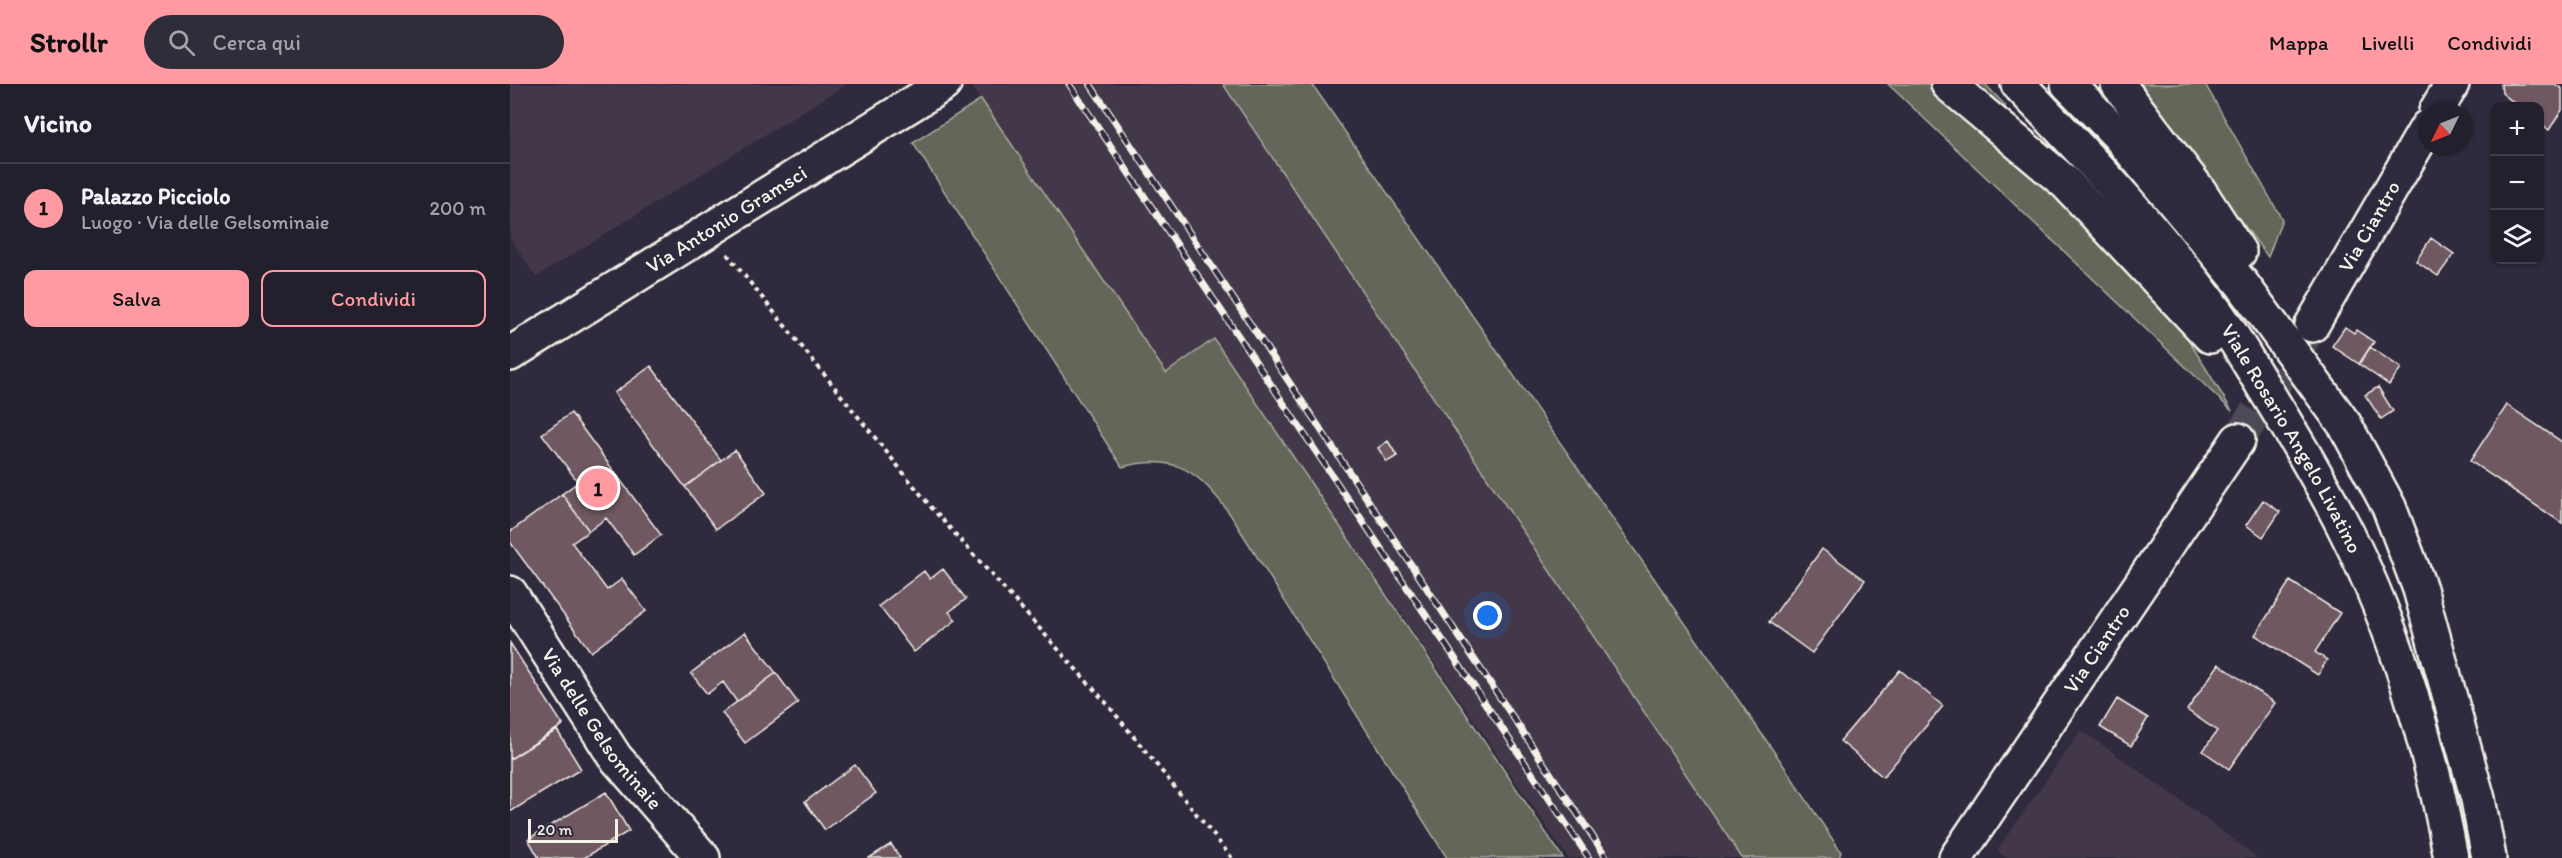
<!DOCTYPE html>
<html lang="it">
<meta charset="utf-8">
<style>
:root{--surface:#23202e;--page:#2f2d3a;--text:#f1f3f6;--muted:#a3a3aa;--line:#403e4a;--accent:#ff9aa2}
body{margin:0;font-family:Itim,sans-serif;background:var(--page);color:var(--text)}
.controls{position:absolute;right:18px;top:18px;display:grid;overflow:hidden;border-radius:12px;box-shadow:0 2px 4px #0004}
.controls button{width:54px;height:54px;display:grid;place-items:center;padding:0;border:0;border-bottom:2px solid var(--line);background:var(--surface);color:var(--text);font:30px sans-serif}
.compass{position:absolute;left:1908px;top:18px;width:54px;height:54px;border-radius:50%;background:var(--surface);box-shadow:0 2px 4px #0004;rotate:227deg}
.scale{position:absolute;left:18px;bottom:15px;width:90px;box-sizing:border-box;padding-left:6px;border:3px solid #f4f1e8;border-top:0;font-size:16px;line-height:21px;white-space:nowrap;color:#f4f1e8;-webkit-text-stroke:4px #2f2a3d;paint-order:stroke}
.you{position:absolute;left:978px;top:532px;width:21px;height:21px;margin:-15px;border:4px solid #fff;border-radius:50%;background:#1a73e8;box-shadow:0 0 0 9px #1a73e833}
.badge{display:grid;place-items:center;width:39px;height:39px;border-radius:50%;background:var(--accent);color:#111;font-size:20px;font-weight:700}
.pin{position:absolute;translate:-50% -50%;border:3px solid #fff;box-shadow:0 2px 6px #0006}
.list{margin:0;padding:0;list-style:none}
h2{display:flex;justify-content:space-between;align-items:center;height:78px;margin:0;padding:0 24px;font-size:26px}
h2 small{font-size:20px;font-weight:400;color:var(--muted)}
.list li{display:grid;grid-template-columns:39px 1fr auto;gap:18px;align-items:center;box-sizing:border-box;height:90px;padding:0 24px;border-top:2px solid var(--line)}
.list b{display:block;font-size:22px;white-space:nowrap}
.list p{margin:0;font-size:20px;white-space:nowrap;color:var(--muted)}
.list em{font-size:20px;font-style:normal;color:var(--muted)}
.actions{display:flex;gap:12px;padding:18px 24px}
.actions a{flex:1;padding:14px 0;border:2px solid var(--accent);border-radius:12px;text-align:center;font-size:21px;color:var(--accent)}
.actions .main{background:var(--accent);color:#111}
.icon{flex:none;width:33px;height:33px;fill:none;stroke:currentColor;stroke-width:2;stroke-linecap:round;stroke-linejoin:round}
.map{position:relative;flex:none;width:2052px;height:774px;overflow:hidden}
header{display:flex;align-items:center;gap:36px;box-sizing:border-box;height:84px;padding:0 30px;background:var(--accent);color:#111}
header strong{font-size:28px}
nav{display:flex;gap:33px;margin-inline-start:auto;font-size:21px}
.search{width:420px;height:54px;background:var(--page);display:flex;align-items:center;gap:15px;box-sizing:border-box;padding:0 21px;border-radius:33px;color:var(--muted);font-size:22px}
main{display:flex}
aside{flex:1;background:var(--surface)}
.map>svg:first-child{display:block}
.built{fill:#423848}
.green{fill:#636658;stroke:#acaca0;stroke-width:1.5}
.building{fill:#6f5862;stroke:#f4f1e8;stroke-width:1.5}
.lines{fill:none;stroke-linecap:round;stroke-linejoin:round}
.secondary-tunnel{stroke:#4d4857;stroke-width:33;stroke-dasharray:33 16;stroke-linecap:butt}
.secondary-casing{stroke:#f4f1e8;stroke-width:38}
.path{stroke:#f4f1e8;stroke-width:4;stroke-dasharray:4.5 4.5;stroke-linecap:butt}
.secondary{stroke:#2f2a3d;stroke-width:33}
.rail-casing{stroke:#f4f1e8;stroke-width:7}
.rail{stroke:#2f2a3d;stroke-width:4.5;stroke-dasharray:14;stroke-linecap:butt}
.labels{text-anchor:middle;stroke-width:4.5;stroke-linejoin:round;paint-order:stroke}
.street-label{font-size:21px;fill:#f4f1e8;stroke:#2f2a3d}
</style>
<header>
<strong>Strollr</strong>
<div class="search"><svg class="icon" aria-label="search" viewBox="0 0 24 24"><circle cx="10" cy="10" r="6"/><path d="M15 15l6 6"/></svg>Cerca qui</div>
<nav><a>Mappa</a><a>Livelli</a><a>Condividi</a></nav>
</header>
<main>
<aside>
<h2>Vicino<small></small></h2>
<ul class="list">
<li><span class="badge">1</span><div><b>Palazzo Picciolo</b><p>Luogo · Via delle Gelsominaie</p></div><em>200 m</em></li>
</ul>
<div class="actions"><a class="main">Salva</a><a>Condividi</a></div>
</aside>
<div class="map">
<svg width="2052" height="774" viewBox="0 0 2052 774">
<rect width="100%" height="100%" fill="#2f2a3d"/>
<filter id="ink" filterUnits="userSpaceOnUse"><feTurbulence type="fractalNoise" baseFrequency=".0167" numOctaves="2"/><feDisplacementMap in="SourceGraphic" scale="12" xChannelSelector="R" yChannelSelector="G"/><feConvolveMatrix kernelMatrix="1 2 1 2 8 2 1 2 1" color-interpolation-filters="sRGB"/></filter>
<g filter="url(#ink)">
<!-- built -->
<path class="built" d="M 0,0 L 337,0 L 26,193 L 0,154 Z
M 460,0 L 713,0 L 1232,774 L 1058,774 L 704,256 L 656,289 Z
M 1571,646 L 1666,713 L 1748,774 L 1496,774 L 1487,766 Z"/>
<!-- green -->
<path class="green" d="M 713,0 L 802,0 L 1276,685 L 1331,768 L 1329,774 L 1232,774 Z
M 1378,0 L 1475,0 L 1495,21 L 1501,73 L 1550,113 L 1675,250 L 1722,327 Z
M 1628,0 L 1695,0 L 1772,135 L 1758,173 Z
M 471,15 L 656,289 L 704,255 L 1053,774 L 937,774 L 720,430 C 688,387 667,369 612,383 L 403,59 Z"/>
<!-- building -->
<path class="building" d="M 1991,0 L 2045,0 L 2052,5 L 2052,26 L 2039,46 L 2030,41 L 2030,22 L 2001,22 L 2003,18 L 1992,9 Z
M 1921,154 L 1944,170 L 1928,192 L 1906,177 Z
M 1835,243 L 1844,249 L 1846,246 L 1864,258 L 1849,280 L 1822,262 Z
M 1860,263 L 1891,284 L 1879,301 L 1849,280 Z
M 141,282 L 211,376 L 175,403 L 104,309 Z
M 1868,303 L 1883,327 L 1871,335 L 1855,311 Z
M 1997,321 L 2052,358 L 2052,439 L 1960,377 Z
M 61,329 L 151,451 L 124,471 L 96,434 L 79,447 L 52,410 L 68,398 L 32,350 Z
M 878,357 L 887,372 L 877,378 L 868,364 Z
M 225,366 L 256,409 L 206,445 L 175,403 Z
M 52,410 L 79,447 L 62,459 L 97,506 L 112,495 L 136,527 L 81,568 L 0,458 L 0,448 Z
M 1753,416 L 1770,428 L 1753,453 L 1736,441 Z
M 1312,465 L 1355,496 L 1302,569 L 1259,538 Z
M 433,485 L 456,515 L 439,528 L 446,536 L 404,568 L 369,522 L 414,487 L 420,495 Z
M 1780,497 L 1830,529 L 1805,568 L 1817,576 L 1808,591 L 1745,551 Z
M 235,548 L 266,589 L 227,618 L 213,598 L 197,610 L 181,589 Z
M 0,559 L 53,641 L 0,675 Z
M 1709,580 L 1765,619 L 1719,685 L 1693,667 L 1707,647 L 1677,626 Z
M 1390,586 L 1433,622 L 1373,693 L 1330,657 Z
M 266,589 L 288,619 L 235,659 L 212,629 Z
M 1607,615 L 1638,634 L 1621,662 L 1590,643 Z
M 47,646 L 71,685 L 0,728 L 0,675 Z
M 345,681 L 366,709 L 315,746 L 295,718 Z
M 96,708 L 119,747 L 74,774 L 29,774 L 18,755 Z
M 381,760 L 390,774 L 359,774 Z"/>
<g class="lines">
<!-- secondary-tunnel -->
<path class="secondary-tunnel" d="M 1728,356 L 1802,241"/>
<defs>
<g id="secondary">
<path d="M 1438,0 L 1556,99 L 1700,252"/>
<path id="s1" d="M 1508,0 C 1577,72 1646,144 1704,225 C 1722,249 1737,276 1753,302 C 1782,349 1811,397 1836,447 C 1886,546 1921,665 1941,774"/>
<path d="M 1558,0 L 1608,51 L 1732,200 L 1835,341 L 1879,423 L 1910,505 L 1968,715 L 1979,774"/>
<path d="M 1608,0 L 1690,108 L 1729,168"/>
<path d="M 1926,27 L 1942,0"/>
<path id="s2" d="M 1802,241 L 1917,43"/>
<path id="s3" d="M 0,270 L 434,0"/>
<path id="s4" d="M 0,509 L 105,673 L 193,774"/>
<path id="s5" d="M 1446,774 L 1728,356"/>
</g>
</defs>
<!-- secondary casing -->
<use href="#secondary" class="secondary-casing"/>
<!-- path -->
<path class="path" d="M 217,170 L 421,423 L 598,621 L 722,774"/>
<!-- secondary -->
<use href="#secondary" class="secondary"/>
<defs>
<path id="rail" d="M 559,0 L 1079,774
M 580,0 L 1097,774"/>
</defs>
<!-- rail casing -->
<use href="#rail" class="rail-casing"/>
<!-- rail -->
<use href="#rail" class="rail"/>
</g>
</g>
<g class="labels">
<!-- street labels -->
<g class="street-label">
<text dy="7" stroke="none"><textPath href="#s3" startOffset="255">Via Antonio Gramsci</textPath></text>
<text dy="7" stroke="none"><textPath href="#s2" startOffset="114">Via Ciantro</textPath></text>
<text dy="7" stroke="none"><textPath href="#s1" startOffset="450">Viale Rosario Angelo Livatino</textPath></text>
<text dy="7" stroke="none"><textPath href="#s5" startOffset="252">Via Ciantro</textPath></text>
<text dy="7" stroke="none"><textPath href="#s4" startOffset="164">Via delle Gelsominaie</textPath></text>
</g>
</g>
</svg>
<div class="controls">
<button>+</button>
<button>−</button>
<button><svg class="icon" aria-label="layers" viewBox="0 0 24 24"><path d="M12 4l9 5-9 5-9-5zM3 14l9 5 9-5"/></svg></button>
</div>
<svg class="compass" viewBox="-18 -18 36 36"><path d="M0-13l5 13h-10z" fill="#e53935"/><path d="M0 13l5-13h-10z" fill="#a3a3aa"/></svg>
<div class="scale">20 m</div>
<div class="you"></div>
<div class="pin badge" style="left:88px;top:404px">1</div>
</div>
</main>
